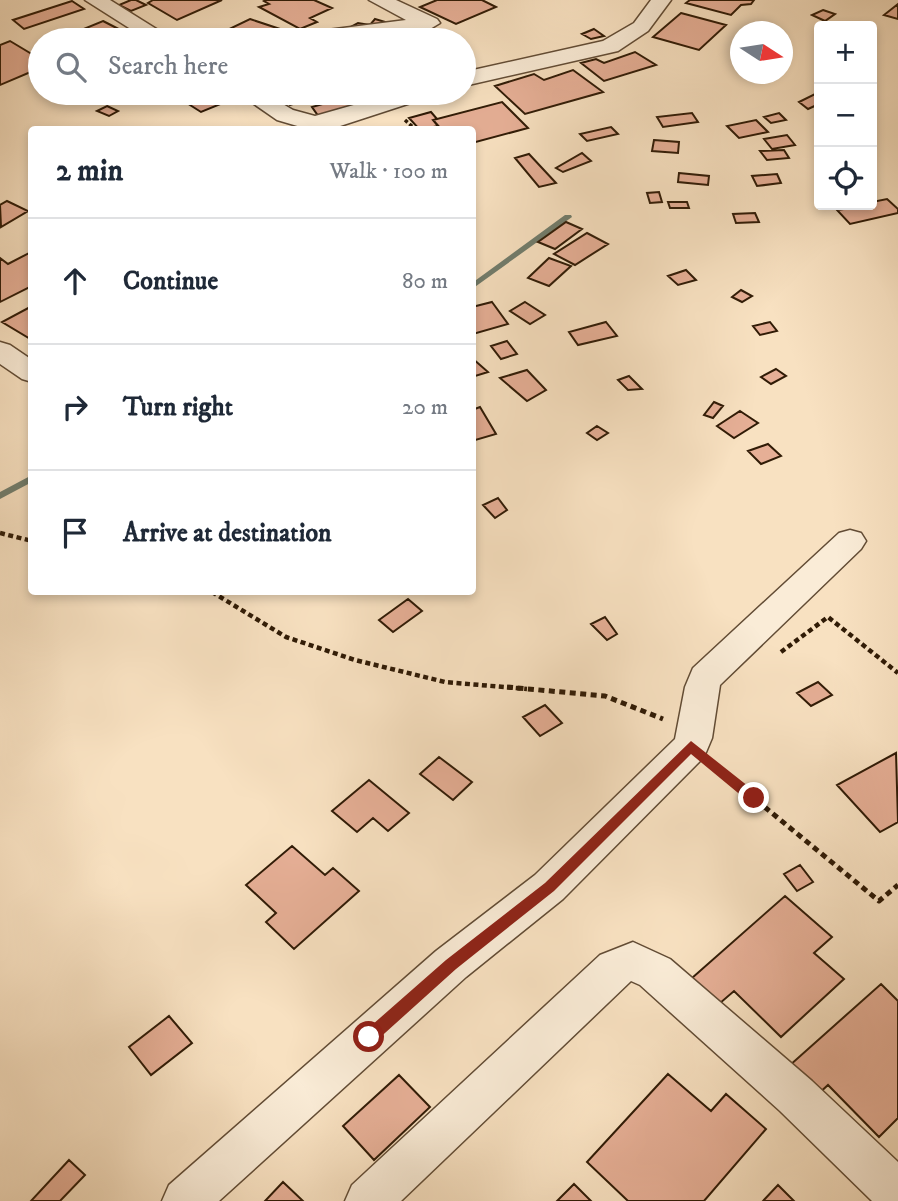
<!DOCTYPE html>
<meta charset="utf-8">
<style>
:root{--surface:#fff;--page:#f6f6f7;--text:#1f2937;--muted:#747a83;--line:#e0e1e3}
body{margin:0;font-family:"IM FELL DW Pica",serif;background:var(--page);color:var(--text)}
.controls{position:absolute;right:21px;top:21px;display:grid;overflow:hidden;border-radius:7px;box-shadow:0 4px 10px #0003}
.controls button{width:63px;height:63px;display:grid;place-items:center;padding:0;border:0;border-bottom:2px solid var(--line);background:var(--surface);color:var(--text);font:35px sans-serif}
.compass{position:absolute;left:730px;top:21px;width:63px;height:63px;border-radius:50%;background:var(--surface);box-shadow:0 4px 10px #0003;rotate:102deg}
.stop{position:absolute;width:21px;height:21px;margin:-16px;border:5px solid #8f2418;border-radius:50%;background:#fff}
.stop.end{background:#8f2418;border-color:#fff;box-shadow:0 2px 7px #0008}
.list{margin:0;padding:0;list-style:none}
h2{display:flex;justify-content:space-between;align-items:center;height:91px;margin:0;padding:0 28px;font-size:30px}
h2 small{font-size:23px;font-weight:400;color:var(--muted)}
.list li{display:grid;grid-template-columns:46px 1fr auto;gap:21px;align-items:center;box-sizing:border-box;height:126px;padding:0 28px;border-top:2px solid var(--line)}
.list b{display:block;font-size:26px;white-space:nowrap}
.list em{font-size:23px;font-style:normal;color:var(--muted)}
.icon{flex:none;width:38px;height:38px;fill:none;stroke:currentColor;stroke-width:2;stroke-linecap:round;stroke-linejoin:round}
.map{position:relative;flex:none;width:898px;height:1201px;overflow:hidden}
.search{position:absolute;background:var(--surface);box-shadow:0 4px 10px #0003;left:28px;top:28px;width:448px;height:77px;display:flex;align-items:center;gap:18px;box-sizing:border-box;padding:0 24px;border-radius:38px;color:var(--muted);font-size:26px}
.panel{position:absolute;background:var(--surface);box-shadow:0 4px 10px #0003;left:28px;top:126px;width:448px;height:469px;border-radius:7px}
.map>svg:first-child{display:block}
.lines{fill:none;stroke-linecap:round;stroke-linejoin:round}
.stream{fill:#717d6d;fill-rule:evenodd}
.building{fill:#e6af96;stroke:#301b06;stroke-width:2}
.minor-casing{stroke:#624c35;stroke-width:3}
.path-far2{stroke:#301b06;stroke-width:3.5;stroke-dasharray:3.5 2.5;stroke-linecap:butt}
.path-far1{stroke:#301b06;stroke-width:4.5;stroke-dasharray:5 3.5;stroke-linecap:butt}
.path{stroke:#301b06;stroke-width:5;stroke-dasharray:6 4.5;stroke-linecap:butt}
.minor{fill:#faecd7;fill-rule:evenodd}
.route{fill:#8f2418}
</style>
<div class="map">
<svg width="898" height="1201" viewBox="0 0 898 1201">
<rect width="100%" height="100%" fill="#f8e1c1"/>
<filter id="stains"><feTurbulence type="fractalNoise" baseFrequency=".00286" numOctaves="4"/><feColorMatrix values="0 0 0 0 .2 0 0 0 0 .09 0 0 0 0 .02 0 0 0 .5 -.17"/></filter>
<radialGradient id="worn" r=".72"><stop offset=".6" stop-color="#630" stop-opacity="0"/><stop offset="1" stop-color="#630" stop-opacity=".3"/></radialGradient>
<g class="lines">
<!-- stream -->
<path class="stream" d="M 565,215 L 571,215 L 572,217 L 472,289 L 472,283 Z
M 32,475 L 32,482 L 0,499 L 0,492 Z"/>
</g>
<!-- building -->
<path class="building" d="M 131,0 L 136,0 L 146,5 L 131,11 L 119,5 Z
M 153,0 L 222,0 L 177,20 L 148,3 Z
M 314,0 L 332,8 L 310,18 L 317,22 L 300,29 L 259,7 L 269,4 L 264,1 L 266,0 Z
M 437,0 L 482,0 L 496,7 L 456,24 L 420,7 Z
M 690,0 L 754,0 L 751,4 L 741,5 L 731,15 L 686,3 Z
M 72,1 L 84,9 L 24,29 L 13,20 Z
M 898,4 L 898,19 L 884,15 Z
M 823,10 L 835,14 L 825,21 L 812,15 Z
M 681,13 L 726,25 L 699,50 L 653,37 Z
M 250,19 L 280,29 L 298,40 L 224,40 L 233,37 L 223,32 Z
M 375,19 L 409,29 L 401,40 L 348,40 L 354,37 L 341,32 L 358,23 L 370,25 Z
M 103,21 L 140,40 L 57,40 Z
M 594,29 L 604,36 L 591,39 L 582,34 Z
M 10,41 L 40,59 L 40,68 L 0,85 L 0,45 Z
M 635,52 L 656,65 L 604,81 L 581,63 L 596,59 L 604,63 Z
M 573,70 L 603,92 L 525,114 L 495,86 L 534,74 L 544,80 Z
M 819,92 L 819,104 L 808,109 L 799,102 Z
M 192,93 L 212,93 L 228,101 L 201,112 L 179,98 Z
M 301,93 L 308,93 L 314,98 L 290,105 L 282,99 Z
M 361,93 L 384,93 L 388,100 L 319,117 L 312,107 Z
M 502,102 L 528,128 L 472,143 L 472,130 L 442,130 L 433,120 Z
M 107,106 L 118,111 L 109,116 L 97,111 Z
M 431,112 L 437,119 L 433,120 L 438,126 L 420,130 L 409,118 Z
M 692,113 L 698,122 L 663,127 L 657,117 Z
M 779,113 L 786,120 L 771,123 L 764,117 Z
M 756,120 L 768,132 L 739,138 L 727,126 Z
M 611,127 L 618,134 L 587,141 L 580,134 Z
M 787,135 L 795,145 L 772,149 L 764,139 Z
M 654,140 L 679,142 L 678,153 L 652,151 Z
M 784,150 L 789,158 L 767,160 L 760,151 Z
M 582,153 L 591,161 L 563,172 L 556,168 Z
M 529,154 L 556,183 L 539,187 L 515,158 Z
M 679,173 L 709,176 L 708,185 L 678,182 Z
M 777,174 L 781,183 L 757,186 L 752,176 Z
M 659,192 L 662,202 L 650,203 L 647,193 Z
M 887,199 L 898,209 L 898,213 L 850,224 L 837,210 L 872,205 L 872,202 Z
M 7,201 L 28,211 L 1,227 L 0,205 Z
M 668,202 L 687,202 L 689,208 L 670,208 Z
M 755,213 L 759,222 L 736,223 L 733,214 Z
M 566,222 L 582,229 L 555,249 L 538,242 Z
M 587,233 L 608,244 L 575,265 L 554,254 Z
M 31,252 L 32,286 L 0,302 L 0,258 L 8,264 Z
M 549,258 L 571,266 L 549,286 L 528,278 Z
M 686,270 L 696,280 L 678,285 L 668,276 Z
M 741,290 L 752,296 L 742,302 L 732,297 Z
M 492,302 L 508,324 L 473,334 L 472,307 Z
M 525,302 L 545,315 L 530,324 L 510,311 Z
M 32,306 L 32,340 L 2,322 Z
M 606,322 L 617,336 L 578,345 L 569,332 Z
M 770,322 L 777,331 L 760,335 L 753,326 Z
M 507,341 L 517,354 L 501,359 L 491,346 Z
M 472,358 L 488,372 L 472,377 Z
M 776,369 L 786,376 L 771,384 L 761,377 Z
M 527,370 L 546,390 L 527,401 L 500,378 Z
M 629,376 L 642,389 L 628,390 L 618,380 Z
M 714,402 L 723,406 L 713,418 L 704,415 Z
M 480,407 L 496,434 L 472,441 L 472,410 Z
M 740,411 L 758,423 L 734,438 L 717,426 Z
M 597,426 L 608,433 L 597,440 L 587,433 Z
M 768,444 L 781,456 L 761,464 L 748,451 Z
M 498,498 L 507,510 L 495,518 L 483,505 Z
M 408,599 L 422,611 L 393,632 L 379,620 Z
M 605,617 L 617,634 L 607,640 L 591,624 Z
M 818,682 L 832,695 L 811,706 L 797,693 Z
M 545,705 L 562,723 L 540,736 L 523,717 Z
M 896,753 L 898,822 L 880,832 L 837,785 Z
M 439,757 L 472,782 L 453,800 L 420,774 Z
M 369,780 L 409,813 L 388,831 L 373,818 L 357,832 L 332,811 Z
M 292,846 L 325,875 L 333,868 L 359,891 L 294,949 L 266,922 L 276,913 L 246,885 Z
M 800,865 L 813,882 L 797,891 L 784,874 Z
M 785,896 L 832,937 L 814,953 L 844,979 L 781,1037 L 734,991 L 719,1004 L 692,978 Z
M 881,984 L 898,1001 L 898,1118 L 879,1137 L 828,1085 L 817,1095 L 789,1066 Z
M 169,1016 L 192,1043 L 151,1075 L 129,1047 Z
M 668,1074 L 711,1111 L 726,1094 L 766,1129 L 704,1201 L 628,1201 L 587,1162 Z
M 399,1075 L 430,1107 L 374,1160 L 343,1126 Z
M 69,1160 L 85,1175 L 60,1201 L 31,1201 Z
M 283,1182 L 303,1201 L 265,1201 Z
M 574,1184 L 591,1201 L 557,1201 Z
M 778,1185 L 794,1201 L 763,1201 Z"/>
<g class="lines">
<defs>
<path id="minor" d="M 85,0 L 110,0 L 174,40 L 148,40 Z
M 369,0 L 396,0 L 437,19 L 440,23 L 430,29 L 344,40 L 285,40 L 296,34 L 406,20 Z
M 651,0 L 671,0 L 648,31 L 618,51 L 464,86 L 464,72 L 603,41 L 634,23 Z
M 238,93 L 264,93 L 293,110 L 315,116 L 396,93 L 429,93 L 426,98 L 334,128 L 311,130 L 277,120 Z
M 0,342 L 10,345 L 32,360 L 32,382 L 22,379 L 0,364 Z
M 850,530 L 861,533 L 866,541 L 861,549 L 720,685 L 712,738 L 704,757 L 563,899 L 466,977 L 219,1201 L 162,1201 L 169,1185 L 436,951 L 535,875 L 675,739 L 685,687 L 693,668 L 839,533 Z
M 633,942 L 670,959 L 812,1081 L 898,1162 L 898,1201 L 872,1201 L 780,1111 L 640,985 L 631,981 L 401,1201 L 345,1201 L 352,1185 L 600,955 Z"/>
</defs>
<!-- minor casing -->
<use href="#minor" class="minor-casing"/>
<!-- path-far2 -->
<path class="path-far2" d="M 405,120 L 416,130"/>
<!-- path-far1 -->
<path class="path-far1" d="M 0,533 L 32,541
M 212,592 L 286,637 L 355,660 L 445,682 L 527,689
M 781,652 L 828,617 L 898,673"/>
<!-- path -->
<path class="path" d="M 507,687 L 605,696 L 663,719
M 716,767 L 879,901 L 898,885"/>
<!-- minor -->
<use href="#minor" class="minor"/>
</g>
<!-- route -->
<path class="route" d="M 691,741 L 758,794 L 758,802 L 749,802 L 691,754 L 554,891 L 456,969 L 375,1042 L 364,1042 L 364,1032 L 446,960 L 545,883 Z"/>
<rect width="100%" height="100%" filter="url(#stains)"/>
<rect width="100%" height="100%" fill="url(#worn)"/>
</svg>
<div class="controls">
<button>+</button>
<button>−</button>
<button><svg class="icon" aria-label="locate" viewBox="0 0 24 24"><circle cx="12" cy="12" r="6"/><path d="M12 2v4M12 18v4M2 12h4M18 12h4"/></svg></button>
</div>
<svg class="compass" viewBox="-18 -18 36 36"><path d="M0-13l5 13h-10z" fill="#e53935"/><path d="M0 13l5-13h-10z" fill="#747a83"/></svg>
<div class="stop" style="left:369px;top:1037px"></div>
<div class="stop end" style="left:754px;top:798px"></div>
<div class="search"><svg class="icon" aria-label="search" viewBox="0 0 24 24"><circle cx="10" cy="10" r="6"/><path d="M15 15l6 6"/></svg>Search here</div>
<section class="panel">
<h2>2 min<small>Walk · 100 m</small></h2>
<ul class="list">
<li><svg class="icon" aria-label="ahead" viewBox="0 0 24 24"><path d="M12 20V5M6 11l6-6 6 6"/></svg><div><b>Continue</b></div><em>80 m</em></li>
<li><svg class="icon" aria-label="right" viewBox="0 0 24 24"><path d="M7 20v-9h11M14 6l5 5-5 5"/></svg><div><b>Turn right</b></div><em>20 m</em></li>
<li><svg class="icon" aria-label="arrive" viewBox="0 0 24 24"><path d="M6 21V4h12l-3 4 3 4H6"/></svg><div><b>Arrive at destination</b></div></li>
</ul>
</section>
</div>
